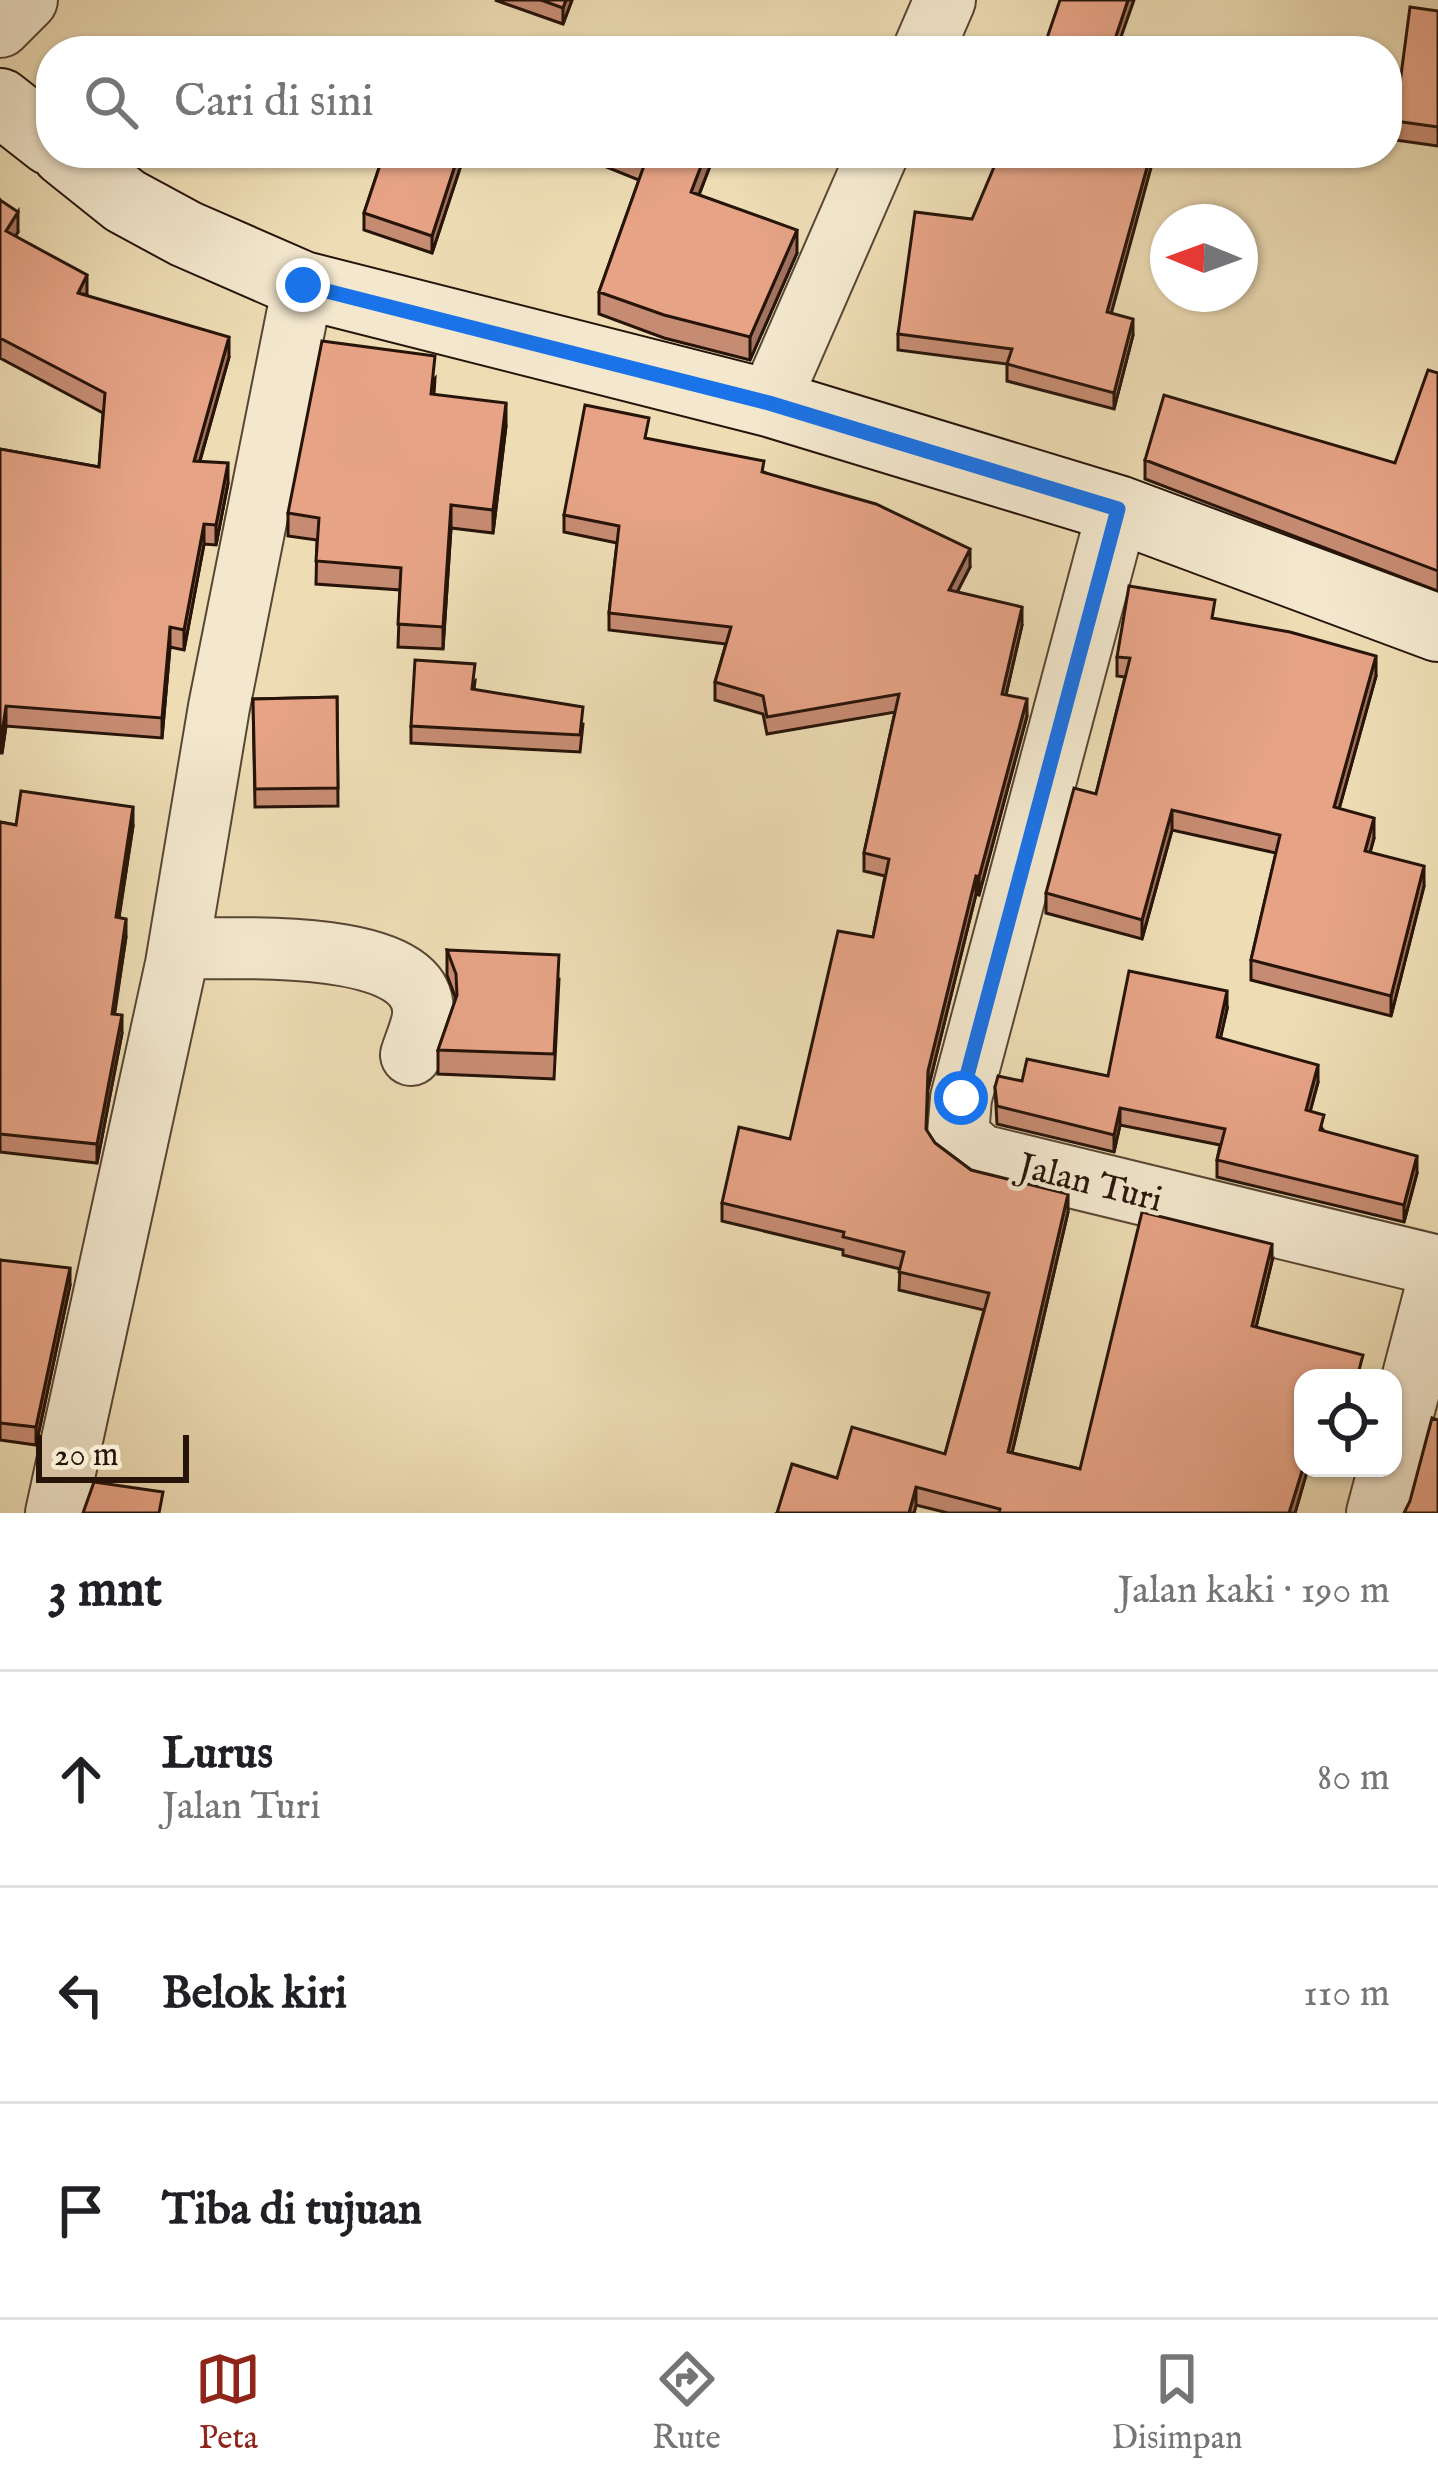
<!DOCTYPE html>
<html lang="id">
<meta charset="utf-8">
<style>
:root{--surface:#fff;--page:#f2f2f2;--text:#202124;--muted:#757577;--line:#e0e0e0;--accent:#8f2418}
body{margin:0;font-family:"IM FELL English",serif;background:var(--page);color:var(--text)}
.controls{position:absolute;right:36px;bottom:36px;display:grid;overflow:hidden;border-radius:24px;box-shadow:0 3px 9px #0004}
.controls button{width:108px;height:108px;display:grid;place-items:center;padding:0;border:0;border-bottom:3px solid var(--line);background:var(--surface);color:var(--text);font:60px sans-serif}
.compass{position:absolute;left:1150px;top:204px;width:108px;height:108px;border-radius:50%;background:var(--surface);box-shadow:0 3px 9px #0004;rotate:271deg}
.scale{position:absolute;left:36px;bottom:30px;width:153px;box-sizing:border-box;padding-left:12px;border:6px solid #271409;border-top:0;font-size:33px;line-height:42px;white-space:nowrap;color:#271409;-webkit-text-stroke:9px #f3e8ce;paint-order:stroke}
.stop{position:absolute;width:36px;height:36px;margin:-27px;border:9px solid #1a73e8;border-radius:50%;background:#fff}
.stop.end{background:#1a73e8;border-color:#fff;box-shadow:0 3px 12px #0008}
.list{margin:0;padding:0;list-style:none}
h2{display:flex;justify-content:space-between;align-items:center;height:156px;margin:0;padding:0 48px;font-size:51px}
h2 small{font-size:39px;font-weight:400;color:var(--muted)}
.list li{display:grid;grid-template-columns:78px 1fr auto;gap:36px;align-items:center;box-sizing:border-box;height:216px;padding:0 48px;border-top:3px solid var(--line)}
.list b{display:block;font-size:45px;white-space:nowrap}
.list p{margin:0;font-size:39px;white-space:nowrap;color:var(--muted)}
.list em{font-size:39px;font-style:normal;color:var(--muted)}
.icon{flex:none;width:66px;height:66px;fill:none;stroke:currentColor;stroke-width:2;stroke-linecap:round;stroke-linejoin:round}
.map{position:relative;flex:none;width:1438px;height:1513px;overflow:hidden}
.search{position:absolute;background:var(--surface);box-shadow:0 3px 9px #0004;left:36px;right:36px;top:36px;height:132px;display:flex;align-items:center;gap:30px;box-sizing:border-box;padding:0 42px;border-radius:48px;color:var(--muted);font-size:45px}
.sheet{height:804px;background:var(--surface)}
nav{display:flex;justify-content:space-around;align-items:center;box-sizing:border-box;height:168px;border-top:3px solid var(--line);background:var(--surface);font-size:33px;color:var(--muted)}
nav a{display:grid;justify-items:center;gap:6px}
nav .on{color:var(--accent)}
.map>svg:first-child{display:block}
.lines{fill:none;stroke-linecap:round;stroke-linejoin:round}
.street-casing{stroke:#584634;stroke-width:64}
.secondary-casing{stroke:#271409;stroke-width:70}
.street{stroke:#f3e8ce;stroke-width:60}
.secondary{stroke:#f3e8ce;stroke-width:66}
.wall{fill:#c68c73;stroke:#271409;stroke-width:3}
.shaded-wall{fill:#a1725e;stroke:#271409;stroke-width:3}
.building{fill:#e6a386;stroke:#271409;stroke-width:3}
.route{stroke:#1a73e8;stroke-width:15}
.labels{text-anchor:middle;stroke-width:9;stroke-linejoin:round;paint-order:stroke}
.street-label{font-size:36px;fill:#271409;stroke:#f3e8ce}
</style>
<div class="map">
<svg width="1438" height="1513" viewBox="0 0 1438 1513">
<rect width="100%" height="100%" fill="#eddcb4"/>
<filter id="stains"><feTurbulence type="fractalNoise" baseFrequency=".00167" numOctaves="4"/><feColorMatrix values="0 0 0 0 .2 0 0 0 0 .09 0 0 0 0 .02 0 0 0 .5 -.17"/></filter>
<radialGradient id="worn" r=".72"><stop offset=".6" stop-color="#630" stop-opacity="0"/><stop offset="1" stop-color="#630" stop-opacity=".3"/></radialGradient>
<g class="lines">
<defs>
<path id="street" d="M 0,27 L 27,0
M 923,51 L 945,0
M 769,403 L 878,153
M 1118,509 L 961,1098 L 958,1135 L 980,1155 L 1438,1266
M 179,948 C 231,950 421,936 423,1010 C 424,1023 415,1042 411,1055
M 1393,1452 L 1438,1280
M 56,1513 L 176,964 L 219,707 L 303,285
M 1377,1513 L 1389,1468"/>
<path id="secondary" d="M 0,102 L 51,142
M 65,153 L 125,201 L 186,234 L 303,285 L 769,403 L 1118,509 L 1438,628"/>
</defs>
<!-- street casing -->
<use href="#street" class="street-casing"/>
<!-- secondary casing -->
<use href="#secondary" class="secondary-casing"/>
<!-- street -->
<use href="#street" class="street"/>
<!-- secondary -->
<use href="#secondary" class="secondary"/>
</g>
<!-- wall -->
<path class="wall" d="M 495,0 L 572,0 L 563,24 Z
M 1438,11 L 1438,146 L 1395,140 L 1395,121 Z
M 384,153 L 465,153 L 432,253 L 364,230 L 364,213 Z
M 594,153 L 715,153 L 699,195 L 797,253 L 750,360 L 664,338 L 599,314 L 599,292 L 639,180 L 594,162 Z
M 0,200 L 18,232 L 15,236 L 87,296 L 229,357 L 200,461 L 228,483 L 216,545 L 204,544 L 184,650 L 170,647 L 162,738 L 6,726 L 2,753 L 0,753 L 0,449 L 99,467 L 103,413 L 0,358 Z
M 972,219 L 1111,314 L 1133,335 L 1114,409 L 1007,381 L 1007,364 L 898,350 L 898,334 Z
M 1438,373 L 1438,591 L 1145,479 L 1145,460 L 1395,463 Z
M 435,378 L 434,394 L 506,426 L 493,533 L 451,528 L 443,649 L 398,647 L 400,590 L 316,584 L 317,540 L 288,536 L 288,513 Z
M 764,472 L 970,567 L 957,592 L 1022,625 L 1006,695 L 1027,716 L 979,895 L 976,894 L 928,1089 L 926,1130 L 935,1143 L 971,1170 L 1068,1212 L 1012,1453 L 1080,1469 L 1272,1261 L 1256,1327 L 1363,1372 L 1361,1378 L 1303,1378 L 1303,1468 L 1308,1468 L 1295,1513 L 948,1513 L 916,1505 L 914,1513 L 777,1513 L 837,1478 L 945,1454 L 984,1310 L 899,1290 L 900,1269 L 843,1255 L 843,1250 L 722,1221 L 722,1203 L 790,1139 L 873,937 L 885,876 L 864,871 L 864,853 L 895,712 L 767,734 L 763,714 L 715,700 L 715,682 L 726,644 L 609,630 L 609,613 L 617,543 L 564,532 L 564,515 Z
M 1215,619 L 1376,676 L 1339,809 L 1374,838 L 1370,852 L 1424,886 L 1391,1016 L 1251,980 L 1251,960 L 1276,853 L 1172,830 L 1142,939 L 1046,913 L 1046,893 L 1096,794 L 1125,677 L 1117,676 L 1117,657 Z
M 475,681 L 474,690 L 583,724 L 580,752 L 411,743 L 411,726 Z
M 337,697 L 338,806 L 255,807 L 253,699 Z
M 0,822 L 16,825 L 133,826 L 119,918 L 126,937 L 114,1014 L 122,1033 L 97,1163 L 0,1152 Z
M 447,950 L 559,979 L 554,1079 L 438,1074 L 438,1050 L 456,999 L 447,975 Z
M 1227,1009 L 1220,1038 L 1318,1082 L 1310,1111 L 1324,1131 L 1417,1173 L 1404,1222 L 1217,1177 L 1217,1160 L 1220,1145 L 1120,1125 L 1114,1152 L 997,1124 L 995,1087 L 1022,1081 L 1108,1076 Z
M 0,1260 L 70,1285 L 36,1445 L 0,1440 Z"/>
<!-- shaded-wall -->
<path class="shaded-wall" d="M 566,0 L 572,0 L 563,24 L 563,8 Z
M 1128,0 L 1134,0 L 1116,51 L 1111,51 Z
M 459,153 L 465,153 L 432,253 L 432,236 Z
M 706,153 L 715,153 L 691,215 L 691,192 Z
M 1151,153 L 1155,153 L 1107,329 L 1107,312 Z
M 18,212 L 18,232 L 6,251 L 6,231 Z
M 797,230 L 797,253 L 750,360 L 750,337 Z
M 87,275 L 87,295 L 78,293 Z
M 1133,319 L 1133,335 L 1114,409 L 1114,393 Z
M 229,337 L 229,357 L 194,481 L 194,461 Z
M 506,403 L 506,426 L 493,533 L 493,510 Z
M 228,463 L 228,483 L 216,545 L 216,525 Z
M 451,505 L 451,528 L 443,649 L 443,627 Z
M 204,524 L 204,544 L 184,650 L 184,630 Z
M 970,549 L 970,567 L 949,608 L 949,590 Z
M 1022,607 L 1022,625 L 1002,712 L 1002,694 Z
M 170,627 L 170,647 L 162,738 L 162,718 Z
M 1376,656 L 1376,676 L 1334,827 L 1334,807 Z
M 1027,699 L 1027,716 L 979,895 L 979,877 Z
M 6,706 L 6,726 L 2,753 L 2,733 Z
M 133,807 L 133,826 L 116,935 L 116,917 Z
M 1172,810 L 1172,830 L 1142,939 L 1142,920 Z
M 1374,818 L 1374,838 L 1365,871 L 1365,851 Z
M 1424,866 L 1424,886 L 1391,1016 L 1391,996 Z
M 976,876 L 976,894 L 928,1089 L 928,1071 Z
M 126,919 L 126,937 L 112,1032 L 112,1014 Z
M 1227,991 L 1227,1009 L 1217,1054 L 1217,1037 Z
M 122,1015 L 122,1033 L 97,1163 L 97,1144 Z
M 1318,1065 L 1318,1082 L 1306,1127 L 1306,1110 Z
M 1120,1108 L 1120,1125 L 1114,1152 L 1114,1135 Z
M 1417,1156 L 1417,1173 L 1404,1222 L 1404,1205 Z
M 1068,1194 L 1068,1212 L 1008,1470 L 1008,1452 Z
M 1272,1244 L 1272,1261 L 1252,1344 L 1252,1326 Z
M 70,1268 L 70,1285 L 36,1445 L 36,1427 Z
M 1303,1468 L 1308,1468 L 1295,1513 L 1289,1513 Z
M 916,1487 L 916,1505 L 914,1513 L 909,1513 Z"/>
<!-- building -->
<path class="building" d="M 541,0 L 566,0 L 563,8 Z
M 1060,0 L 1128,0 L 1111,51 L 1025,51 L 1027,42 L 1045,44 Z
M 1410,7 L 1438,11 L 1438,127 L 1395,121 Z
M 384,153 L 459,153 L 432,236 L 364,213 Z
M 628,153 L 706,153 L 691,192 L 797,230 L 750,337 L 664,315 L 599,292 L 646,160 Z
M 1000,153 L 1151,153 L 1107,312 L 1133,319 L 1114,393 L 1007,364 L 1012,349 L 898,334 L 915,212 L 972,219 Z
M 0,200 L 18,212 L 6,231 L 87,275 L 78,293 L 229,337 L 194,461 L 228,463 L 216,525 L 204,524 L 184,630 L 170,627 L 162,718 L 6,706 L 2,733 L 0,733 L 0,449 L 99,467 L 105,393 L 0,338 Z
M 322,341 L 435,356 L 431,394 L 506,403 L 493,510 L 451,505 L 443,627 L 398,624 L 401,568 L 316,561 L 319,518 L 288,513 Z
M 1428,370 L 1438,373 L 1438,571 L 1145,460 L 1164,395 L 1395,463 Z
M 585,405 L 649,418 L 645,438 L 764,461 L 762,472 L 876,504 L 970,549 L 949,590 L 1022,607 L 1002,694 L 1027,699 L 979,877 L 976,876 L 928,1071 L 926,1129 L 935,1143 L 971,1170 L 1068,1194 L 1008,1452 L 1080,1469 L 1142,1212 L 1272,1244 L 1252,1326 L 1363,1355 L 1357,1378 L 1303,1378 L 1303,1468 L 1289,1513 L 999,1513 L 1000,1509 L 916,1487 L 909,1513 L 777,1513 L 792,1464 L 837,1478 L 852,1427 L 945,1454 L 989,1293 L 899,1272 L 904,1252 L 843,1237 L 844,1232 L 722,1203 L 739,1127 L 790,1139 L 838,931 L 873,937 L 889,859 L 864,853 L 899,694 L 767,717 L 763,696 L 715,682 L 731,627 L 609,613 L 619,526 L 564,515 Z
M 1129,586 L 1215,600 L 1212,618 L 1290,632 L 1376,656 L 1334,807 L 1374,818 L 1365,851 L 1424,866 L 1391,996 L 1251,960 L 1280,835 L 1172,810 L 1142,920 L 1046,893 L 1074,788 L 1096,794 L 1130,658 L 1117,657 Z
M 415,660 L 475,664 L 472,689 L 583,707 L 580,735 L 411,726 Z
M 337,697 L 338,788 L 255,789 L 253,699 Z
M 21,791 L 133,807 L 116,917 L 126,919 L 112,1014 L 122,1015 L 97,1144 L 0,1134 L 0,822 L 16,825 Z
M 447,950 L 559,955 L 554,1054 L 438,1050 L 457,995 L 456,974 Z
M 1129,971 L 1227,991 L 1217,1037 L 1318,1065 L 1306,1110 L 1324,1115 L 1320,1130 L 1417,1156 L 1404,1205 L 1217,1160 L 1225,1129 L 1120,1108 L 1114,1135 L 997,1106 L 995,1087 L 998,1076 L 1022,1081 L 1027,1059 L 1108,1076 Z
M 0,1260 L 70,1268 L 36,1427 L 0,1423 Z
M 1432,1418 L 1438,1420 L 1438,1513 L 1404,1513 L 1410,1501 Z
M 94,1482 L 163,1492 L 159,1513 L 83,1513 Z"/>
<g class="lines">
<!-- route -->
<path class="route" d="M 303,285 L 769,403 L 1118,509 L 961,1098"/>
</g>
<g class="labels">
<!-- street labels -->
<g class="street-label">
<text transform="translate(1091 1181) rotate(14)" y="13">Jalan Turi</text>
</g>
</g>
<rect width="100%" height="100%" filter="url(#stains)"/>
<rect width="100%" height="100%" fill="url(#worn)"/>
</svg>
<div class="controls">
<button><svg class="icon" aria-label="locate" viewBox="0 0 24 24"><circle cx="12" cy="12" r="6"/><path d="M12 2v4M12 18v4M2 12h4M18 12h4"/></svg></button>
</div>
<svg class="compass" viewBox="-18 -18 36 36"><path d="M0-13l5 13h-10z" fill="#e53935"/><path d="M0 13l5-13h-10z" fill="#757577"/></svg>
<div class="scale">20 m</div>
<div class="stop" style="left:961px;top:1098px"></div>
<div class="stop end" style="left:303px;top:285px"></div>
<div class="search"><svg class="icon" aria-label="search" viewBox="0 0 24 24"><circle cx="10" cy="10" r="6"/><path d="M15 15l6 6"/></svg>Cari di sini</div>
</div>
<section class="sheet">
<h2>3 mnt<small>Jalan kaki · 190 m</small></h2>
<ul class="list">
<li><svg class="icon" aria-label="ahead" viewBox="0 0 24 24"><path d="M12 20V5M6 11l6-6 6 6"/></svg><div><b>Lurus</b><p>Jalan Turi</p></div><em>80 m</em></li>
<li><svg class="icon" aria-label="left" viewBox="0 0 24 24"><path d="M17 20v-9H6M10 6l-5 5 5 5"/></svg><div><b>Belok kiri</b></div><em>110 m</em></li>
<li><svg class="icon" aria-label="arrive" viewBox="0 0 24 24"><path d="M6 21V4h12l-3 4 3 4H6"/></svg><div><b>Tiba di tujuan</b></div></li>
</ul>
</section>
<nav>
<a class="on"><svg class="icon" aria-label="map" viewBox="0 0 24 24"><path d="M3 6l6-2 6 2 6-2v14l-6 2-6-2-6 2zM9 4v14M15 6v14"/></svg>Peta</a>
<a><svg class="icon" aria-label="directions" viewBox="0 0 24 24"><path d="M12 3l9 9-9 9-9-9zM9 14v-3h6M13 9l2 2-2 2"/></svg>Rute</a>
<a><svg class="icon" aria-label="saved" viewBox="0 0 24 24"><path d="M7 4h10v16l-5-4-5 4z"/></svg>Disimpan</a>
</nav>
